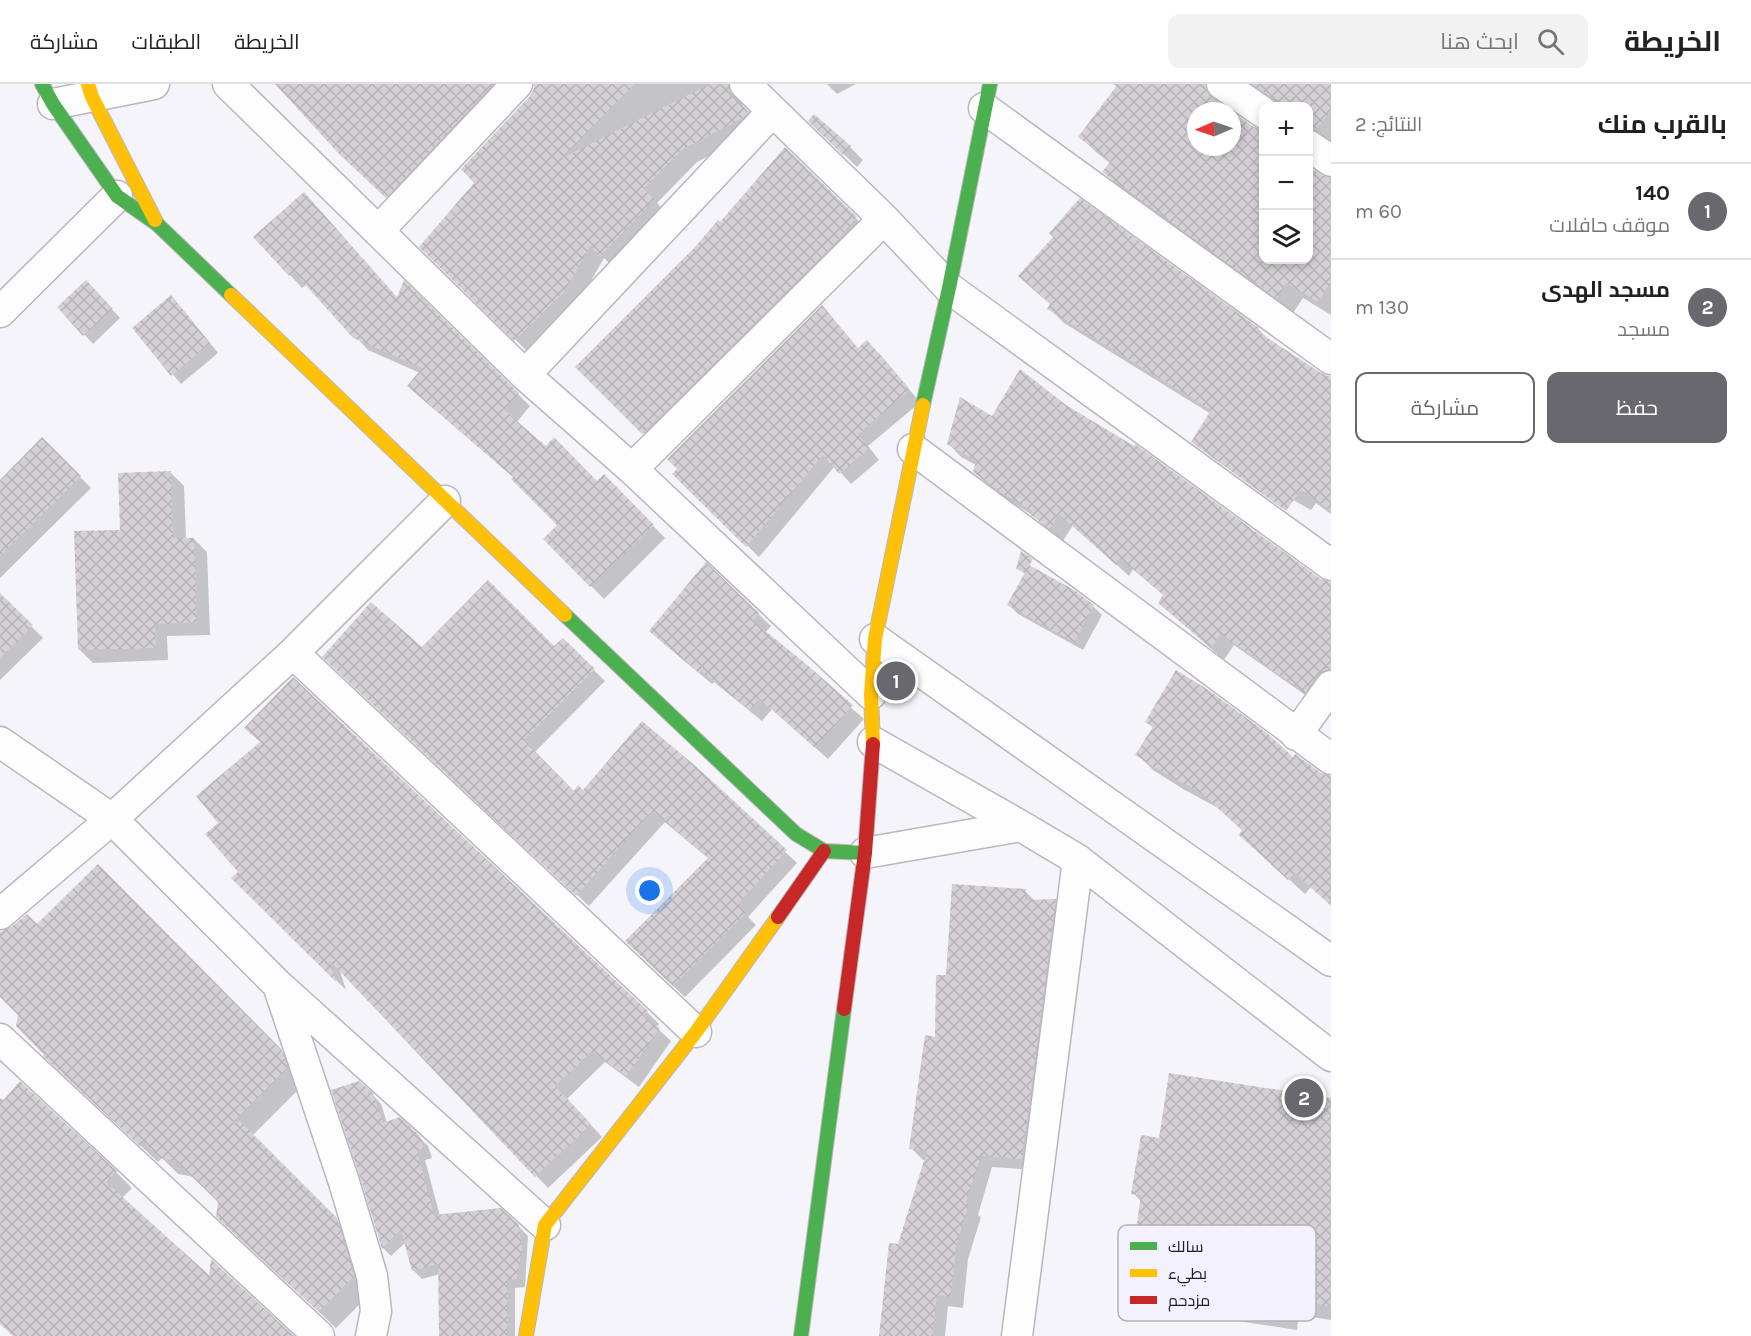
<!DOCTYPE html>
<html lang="ar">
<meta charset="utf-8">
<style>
:root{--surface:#fff;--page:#f2f2f2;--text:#202124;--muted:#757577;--line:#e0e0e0;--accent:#6a686f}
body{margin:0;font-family:Karla,Cairo,sans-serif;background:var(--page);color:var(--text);direction:rtl}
.controls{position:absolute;right:18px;top:18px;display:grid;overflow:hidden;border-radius:12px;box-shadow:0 3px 9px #0003}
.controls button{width:54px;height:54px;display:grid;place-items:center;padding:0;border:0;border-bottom:2px solid var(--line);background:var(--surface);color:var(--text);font:30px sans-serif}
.compass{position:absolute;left:1187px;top:18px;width:54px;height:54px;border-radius:50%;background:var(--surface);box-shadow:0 3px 9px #0003;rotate:268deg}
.you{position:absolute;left:650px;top:807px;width:21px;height:21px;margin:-15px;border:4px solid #fff;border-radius:50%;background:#1a73e8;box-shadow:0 0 0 9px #1a73e833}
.badge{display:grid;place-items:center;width:39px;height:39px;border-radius:50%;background:var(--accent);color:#fff;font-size:20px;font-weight:700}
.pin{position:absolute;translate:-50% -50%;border:3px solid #fff;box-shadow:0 2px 6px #0006}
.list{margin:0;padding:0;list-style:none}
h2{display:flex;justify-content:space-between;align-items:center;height:78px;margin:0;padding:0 24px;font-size:26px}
h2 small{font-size:20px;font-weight:400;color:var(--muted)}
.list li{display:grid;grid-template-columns:39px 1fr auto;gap:18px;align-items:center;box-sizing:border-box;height:96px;padding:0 24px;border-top:2px solid var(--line)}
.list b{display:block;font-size:22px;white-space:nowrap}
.list p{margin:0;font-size:20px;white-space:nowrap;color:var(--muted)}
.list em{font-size:20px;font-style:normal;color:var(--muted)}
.actions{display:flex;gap:12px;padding:18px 24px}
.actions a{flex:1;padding:14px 0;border:2px solid var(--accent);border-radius:12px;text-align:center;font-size:21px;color:var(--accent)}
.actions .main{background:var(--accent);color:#fff}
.icon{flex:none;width:33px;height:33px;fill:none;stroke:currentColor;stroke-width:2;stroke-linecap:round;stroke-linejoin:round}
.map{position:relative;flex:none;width:1331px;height:1252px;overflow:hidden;direction:ltr}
header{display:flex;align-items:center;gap:36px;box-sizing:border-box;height:84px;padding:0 30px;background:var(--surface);border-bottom:2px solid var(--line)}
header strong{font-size:28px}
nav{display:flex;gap:33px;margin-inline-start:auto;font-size:21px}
.search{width:420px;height:54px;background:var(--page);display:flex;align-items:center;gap:15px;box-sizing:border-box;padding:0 21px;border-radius:12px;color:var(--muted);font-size:22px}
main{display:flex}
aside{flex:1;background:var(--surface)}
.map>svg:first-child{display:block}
.shadow{fill:#0003}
.building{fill:url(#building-cross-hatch)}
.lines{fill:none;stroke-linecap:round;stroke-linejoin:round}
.street-casing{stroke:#b8b7bd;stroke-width:33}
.fast-casing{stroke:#b8b7bd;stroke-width:16}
.slow-casing{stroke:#b8b7bd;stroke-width:16}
.jam-casing{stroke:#b8b7bd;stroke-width:16}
.street{stroke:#fefdfe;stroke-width:30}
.fast{stroke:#4caf50;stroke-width:14}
.slow{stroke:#ffc107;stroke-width:14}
.jam{stroke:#c62828;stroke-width:14}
.key{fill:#f3f1fd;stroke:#b3b1bc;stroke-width:1.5}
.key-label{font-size:16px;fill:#1f1d24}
</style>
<header>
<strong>الخريطة</strong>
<div class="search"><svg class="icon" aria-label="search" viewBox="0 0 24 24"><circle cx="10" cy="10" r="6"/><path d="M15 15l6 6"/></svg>ابحث هنا</div>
<nav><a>الخريطة</a><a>الطبقات</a><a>مشاركة</a></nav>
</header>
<main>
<aside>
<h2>بالقرب منك<small>النتائج: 2</small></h2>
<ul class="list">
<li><span class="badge">1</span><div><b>140</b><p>موقف حافلات</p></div><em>60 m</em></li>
<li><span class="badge">2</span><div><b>مسجد الهدى</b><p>مسجد</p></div><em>130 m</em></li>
</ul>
<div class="actions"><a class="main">حفظ</a><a>مشاركة</a></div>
</aside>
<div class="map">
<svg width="1331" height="1252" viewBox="0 0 1331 1252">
<defs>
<pattern id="building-cross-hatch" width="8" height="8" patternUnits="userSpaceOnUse" patternTransform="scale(1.5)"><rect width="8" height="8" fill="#d4d0d5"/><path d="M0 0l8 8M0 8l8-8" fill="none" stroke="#b6b2b7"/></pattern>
</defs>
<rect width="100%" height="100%" fill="#f5f4fa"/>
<!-- shadow -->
<path class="shadow" d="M 297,0 L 521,0 L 401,126 L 356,85 Z
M 535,0 L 745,0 L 742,10 L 742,21 L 746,27 L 761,43 L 755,49 L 697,78 L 657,119 L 668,130 L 615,185 L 604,174 L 576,223 L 529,269 L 421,163 L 476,99 L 531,12 L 535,4 Z
M 827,0 L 856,0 L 837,10 Z
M 1113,0 L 1183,0 L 1206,6 L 1228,27 L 1196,27 L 1196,63 L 1232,63 L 1232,30 L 1254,45 L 1264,47 L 1264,176 L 1308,176 L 1321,93 L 1331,95 L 1331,231 L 1303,214 L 1293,229 L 1120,104 L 1104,88 L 1111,80 L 1096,68 L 1080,52 L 1117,3 Z
M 1245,0 L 1331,0 L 1331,61 L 1308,71 L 1308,22 L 1280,22 Z
M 810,37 L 850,63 L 863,76 L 857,83 Z
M 785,65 L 867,145 L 654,360 L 577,283 L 720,140 Z
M 256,153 L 398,214 L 404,199 L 530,322 L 516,339 L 546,364 L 597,399 L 604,392 L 665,454 L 604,515 L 545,455 L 559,441 L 515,394 L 422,314 L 420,289 L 368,266 L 307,200 L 302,204 Z
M 1020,192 L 1258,245 L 1271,258 L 1331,301 L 1331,430 L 1316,419 L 1311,426 L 1209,369 L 1211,330 L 1064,239 L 1049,224 L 1051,221 Z
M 95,207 L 120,234 L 93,260 L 59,223 Z
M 180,222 L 218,269 L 181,300 L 134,244 Z
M 859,265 L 879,269 L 918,316 L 917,321 L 868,362 L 879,376 L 851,400 L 835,382 L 759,473 L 674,390 Z
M 1065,322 L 1320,496 L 1331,499 L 1331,603 L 1318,620 L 1234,561 L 1224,576 L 1173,531 L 1165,512 L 1133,485 L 1129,492 L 1073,441 L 1063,457 L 1046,444 L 1034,432 L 1011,418 L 987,400 L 974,387 L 976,381 L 961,373 L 949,360 L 992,334 Z
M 42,355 L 91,404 L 0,494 L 0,398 Z
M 170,388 L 184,402 L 186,455 L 194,455 L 207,468 L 210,551 L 167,552 L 168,576 L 93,579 L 80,566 L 122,447 Z
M 706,480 L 771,542 L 765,549 L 864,635 L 828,675 L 772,625 L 762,637 L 714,598 L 712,600 L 663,559 L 651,547 Z
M 0,511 L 43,554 L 0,596 Z
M 1009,521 L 1093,522 L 1102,531 L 1083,566 L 1018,530 Z
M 563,556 L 605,597 L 534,669 L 574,709 L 698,686 L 797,779 L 748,833 L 756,841 L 685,913 L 638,869 L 709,775 L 665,738 L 589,822 L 336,584 L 422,565 L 554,565 Z
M 1147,637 L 1293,676 L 1320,690 L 1311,803 L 1305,810 L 1257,766 L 1243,747 L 1218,724 L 1183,705 L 1153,686 L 1137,670 L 1154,645 Z
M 98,782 L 297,983 L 303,1001 L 252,1052 L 353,1153 L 370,1210 L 336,1244 L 235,1149 L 220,1118 L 195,1093 L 178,1090 L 162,1074 L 158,1078 L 62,988 L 19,931 L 0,911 L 0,850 L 37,842 Z
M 233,794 L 647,928 L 659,940 L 656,943 L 671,957 L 639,1003 L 605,978 L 567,1015 L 602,1053 L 548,1104 L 339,884 L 346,906 Z
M 1025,807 L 1035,817 L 1055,816 L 1067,828 L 1034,1086 L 992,1083 L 978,1131 L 981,1133 L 968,1175 L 963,1224 L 948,1222 L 945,1252 L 881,1252 L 899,1162 L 926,1077 L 923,1076 L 911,1064 L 936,954 L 947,892 Z
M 372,1010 L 381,1020 L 387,1039 L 419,1053 L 428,1062 L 432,1074 L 425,1076 L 440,1132 L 518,1142 L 528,1152 L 525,1203 L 515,1204 L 515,1252 L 440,1252 L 440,1190 L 422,1195 L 414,1187 L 406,1158 L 391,1172 L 383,1164 Z
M 0,1014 L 116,1088 L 132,1104 L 122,1114 L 210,1194 L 291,1252 L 16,1252 L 0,1236 Z
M 1331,1015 L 1331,1236 L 1299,1231 L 1297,1246 L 1161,1225 L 1144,1208 L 1148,1180 L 1135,1167 L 1142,1118 L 1133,1109 L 1160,1055 Z"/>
<!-- building -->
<path class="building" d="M 275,0 L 493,0 L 386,114 L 340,71 Z
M 534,0 L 635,0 L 562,74 L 710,0 L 728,0 L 729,5 L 733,12 L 749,28 L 741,35 L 683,65 L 643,105 L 655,115 L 600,172 L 590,162 L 564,208 L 514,257 L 419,163 L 474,99 L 461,85 L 530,12 L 534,5 Z
M 1118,0 L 1205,0 L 1207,8 L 1212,14 L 1231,27 L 1196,27 L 1196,63 L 1232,63 L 1232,28 L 1254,43 L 1263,46 L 1263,176 L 1308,176 L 1308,82 L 1322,91 L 1331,94 L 1331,197 L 1318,218 L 1286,199 L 1277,215 L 1102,88 L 1111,77 L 1078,53 Z
M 1252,0 L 1331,0 L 1331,27 L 1316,46 L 1308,44 L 1308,22 L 1280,22 L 1274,15 Z
M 814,30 L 851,62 L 843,71 L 808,37 Z
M 785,63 L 857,133 L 831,163 L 642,350 L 575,283 L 695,163 L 718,136 L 720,138 Z
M 304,108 L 397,213 L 404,196 L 519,309 L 504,326 L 546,362 L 554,353 L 597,397 L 604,390 L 654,441 L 590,503 L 543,455 L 557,441 L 511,395 L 513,393 L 407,302 L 422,284 L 353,254 L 294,188 L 289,192 L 253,153 Z
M 1080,114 L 1259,244 L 1257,247 L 1321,289 L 1331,293 L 1331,427 L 1301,406 L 1286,427 L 1191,358 L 1211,326 L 1047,225 L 1050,220 L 1018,192 L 1053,153 L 1049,149 Z
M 86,196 L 113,225 L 83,252 L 57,223 Z
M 171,211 L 210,259 L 171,292 L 132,244 Z
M 822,221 L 858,264 L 867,256 L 908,303 L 906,309 L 858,350 L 869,364 L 839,390 L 823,371 L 746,463 L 672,390 L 677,385 L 667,375 Z
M 1020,285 L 1066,321 L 1134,362 L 1135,360 L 1321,495 L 1331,498 L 1331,585 L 1323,587 L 1317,592 L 1305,609 L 1221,550 L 1211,564 L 1158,519 L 1163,511 L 1120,474 L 1116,481 L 1059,430 L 1050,445 L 1031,431 L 1032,427 L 997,406 L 973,388 L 976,377 L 947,360 L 960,313 L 992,332 Z
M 42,353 L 81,392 L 0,472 L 0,396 Z
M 171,387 L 173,454 L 194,454 L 197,538 L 155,540 L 156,564 L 78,566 L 74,447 L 120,446 L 118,389 Z
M 1021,467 L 1033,475 L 1025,489 L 1016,485 Z
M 706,478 L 759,529 L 753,537 L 806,580 L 853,621 L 815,664 L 759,614 L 749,626 L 701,587 L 699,589 L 649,547 Z
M 1029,481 L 1074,506 L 1094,521 L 1074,558 L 1007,521 Z
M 488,496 L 554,562 L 563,554 L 595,585 L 524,656 L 574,707 L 578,701 L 583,706 L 642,637 L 699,685 L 787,766 L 738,820 L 746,829 L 673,902 L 625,857 L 708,774 L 652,727 L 576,812 L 322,573 L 371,518 L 422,563 Z
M 0,509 L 33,541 L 0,574 Z
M 1176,586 L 1210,607 L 1267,649 L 1293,673 L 1295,670 L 1321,689 L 1331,692 L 1331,822 L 1295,789 L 1288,796 L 1239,751 L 1242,746 L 1201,709 L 1166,690 L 1135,671 L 1153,643 L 1145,638 Z
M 293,593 L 648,927 L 643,932 L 660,944 L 626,992 L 592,967 L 555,1002 L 591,1040 L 535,1093 L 329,876 L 336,898 L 231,794 L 238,788 L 205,750 L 218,739 L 196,712 L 260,658 L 244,644 Z
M 98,780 L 281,965 L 288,984 L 230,1041 L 240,1037 L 337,1134 L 354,1192 L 319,1228 L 216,1133 L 218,1118 L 176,1077 L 160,1074 L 144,1058 L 140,1062 L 43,972 L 44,971 L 16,942 L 18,931 L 0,913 L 0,848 L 11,843 L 27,830 L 37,840 Z
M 952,800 L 1026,805 L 1025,816 L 1056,815 L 1022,1075 L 981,1072 L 966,1118 L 969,1120 L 956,1163 L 951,1213 L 937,1211 L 932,1252 L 879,1252 L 889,1159 L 898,1160 L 927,1067 L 909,1065 L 925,951 L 935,953 L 936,891 L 946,891 Z
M 1169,989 L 1331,1014 L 1331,1222 L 1282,1215 L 1280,1229 L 1142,1208 L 1148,1170 L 1133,1168 L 1141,1111 L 1131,1110 L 1141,1051 L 1159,1054 Z
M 20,997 L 117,1087 L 106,1098 L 209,1191 L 211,1175 L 294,1252 L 13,1252 L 0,1240 L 0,1020 Z
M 359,997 L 373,1009 L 383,1039 L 400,1033 L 420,1052 L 424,1065 L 417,1068 L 434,1131 L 501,1124 L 519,1141 L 522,1165 L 517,1195 L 507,1196 L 507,1252 L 439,1252 L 438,1180 L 412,1187 L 401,1146 L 382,1165 L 360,1093 L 331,1006 Z"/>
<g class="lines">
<defs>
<path id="street" d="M 228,0 L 525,291 L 632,385 L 871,610
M 745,0 L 884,135 L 949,204 L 1331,481
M 1222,0 L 1264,29
M 53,20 L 154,0
M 984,24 L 1331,275
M 1308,61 L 1331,77
M 378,147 L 517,0
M 0,228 L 117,112
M 525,291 L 773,27
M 913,365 L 1331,675
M 632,385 L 884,135
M 875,555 L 1331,877
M 293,569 L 696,948
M 1296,651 L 1331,602
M 0,658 L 112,735 L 278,901 L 545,1141
M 873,658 L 1021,742 L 1078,776 L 1331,972
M 865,769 L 1021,742
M 0,830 L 112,735 L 293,569 L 445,417
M 278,901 L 344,1098 L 372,1192 L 376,1227 L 371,1252
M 0,955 L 319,1252
M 1017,1252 L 1078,776"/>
<path id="fast" d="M 42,0 L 53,20 L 117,112 L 157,140 L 231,211
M 923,321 L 949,204 L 990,0
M 565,531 L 796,750 L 824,767 L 865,769
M 801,1252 L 844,925"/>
<path id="slow" d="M 88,0 L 92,13 L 155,136
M 231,211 L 565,531
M 873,660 L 871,610 L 875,555 L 923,321
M 526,1252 L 545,1141 L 696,948 L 778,833"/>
<path id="jam" d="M 778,833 L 824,767
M 844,925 L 865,769 L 873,660"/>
</defs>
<!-- street casing -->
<use href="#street" class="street-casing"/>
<!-- fast casing -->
<use href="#fast" class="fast-casing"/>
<!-- slow casing -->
<use href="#slow" class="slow-casing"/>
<!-- jam casing -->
<use href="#jam" class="jam-casing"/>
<!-- street -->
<use href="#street" class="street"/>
<!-- fast -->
<use href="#fast" class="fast"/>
<!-- slow -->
<use href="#slow" class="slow"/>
<!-- jam -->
<use href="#jam" class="jam"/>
</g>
<!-- legend -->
<rect x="1118" y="1141" width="198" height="96" rx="9" class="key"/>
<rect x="1130" y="1158" width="27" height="8" fill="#4caf50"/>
<rect x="1130" y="1185" width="27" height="8" fill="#ffc107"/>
<rect x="1130" y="1212" width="27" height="8" fill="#c62828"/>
<g class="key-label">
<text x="1168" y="1168">سالك</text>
<text x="1168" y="1195">بطيء</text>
<text x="1168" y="1222">مزدحم</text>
</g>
</svg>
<div class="controls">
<button>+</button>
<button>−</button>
<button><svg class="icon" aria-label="layers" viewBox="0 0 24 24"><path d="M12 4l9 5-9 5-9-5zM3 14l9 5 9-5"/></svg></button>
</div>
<svg class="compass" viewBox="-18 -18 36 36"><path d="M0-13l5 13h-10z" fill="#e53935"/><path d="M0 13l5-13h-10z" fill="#757577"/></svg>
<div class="you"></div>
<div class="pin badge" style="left:896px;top:597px">1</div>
<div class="pin badge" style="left:1304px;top:1014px">2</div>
</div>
</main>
